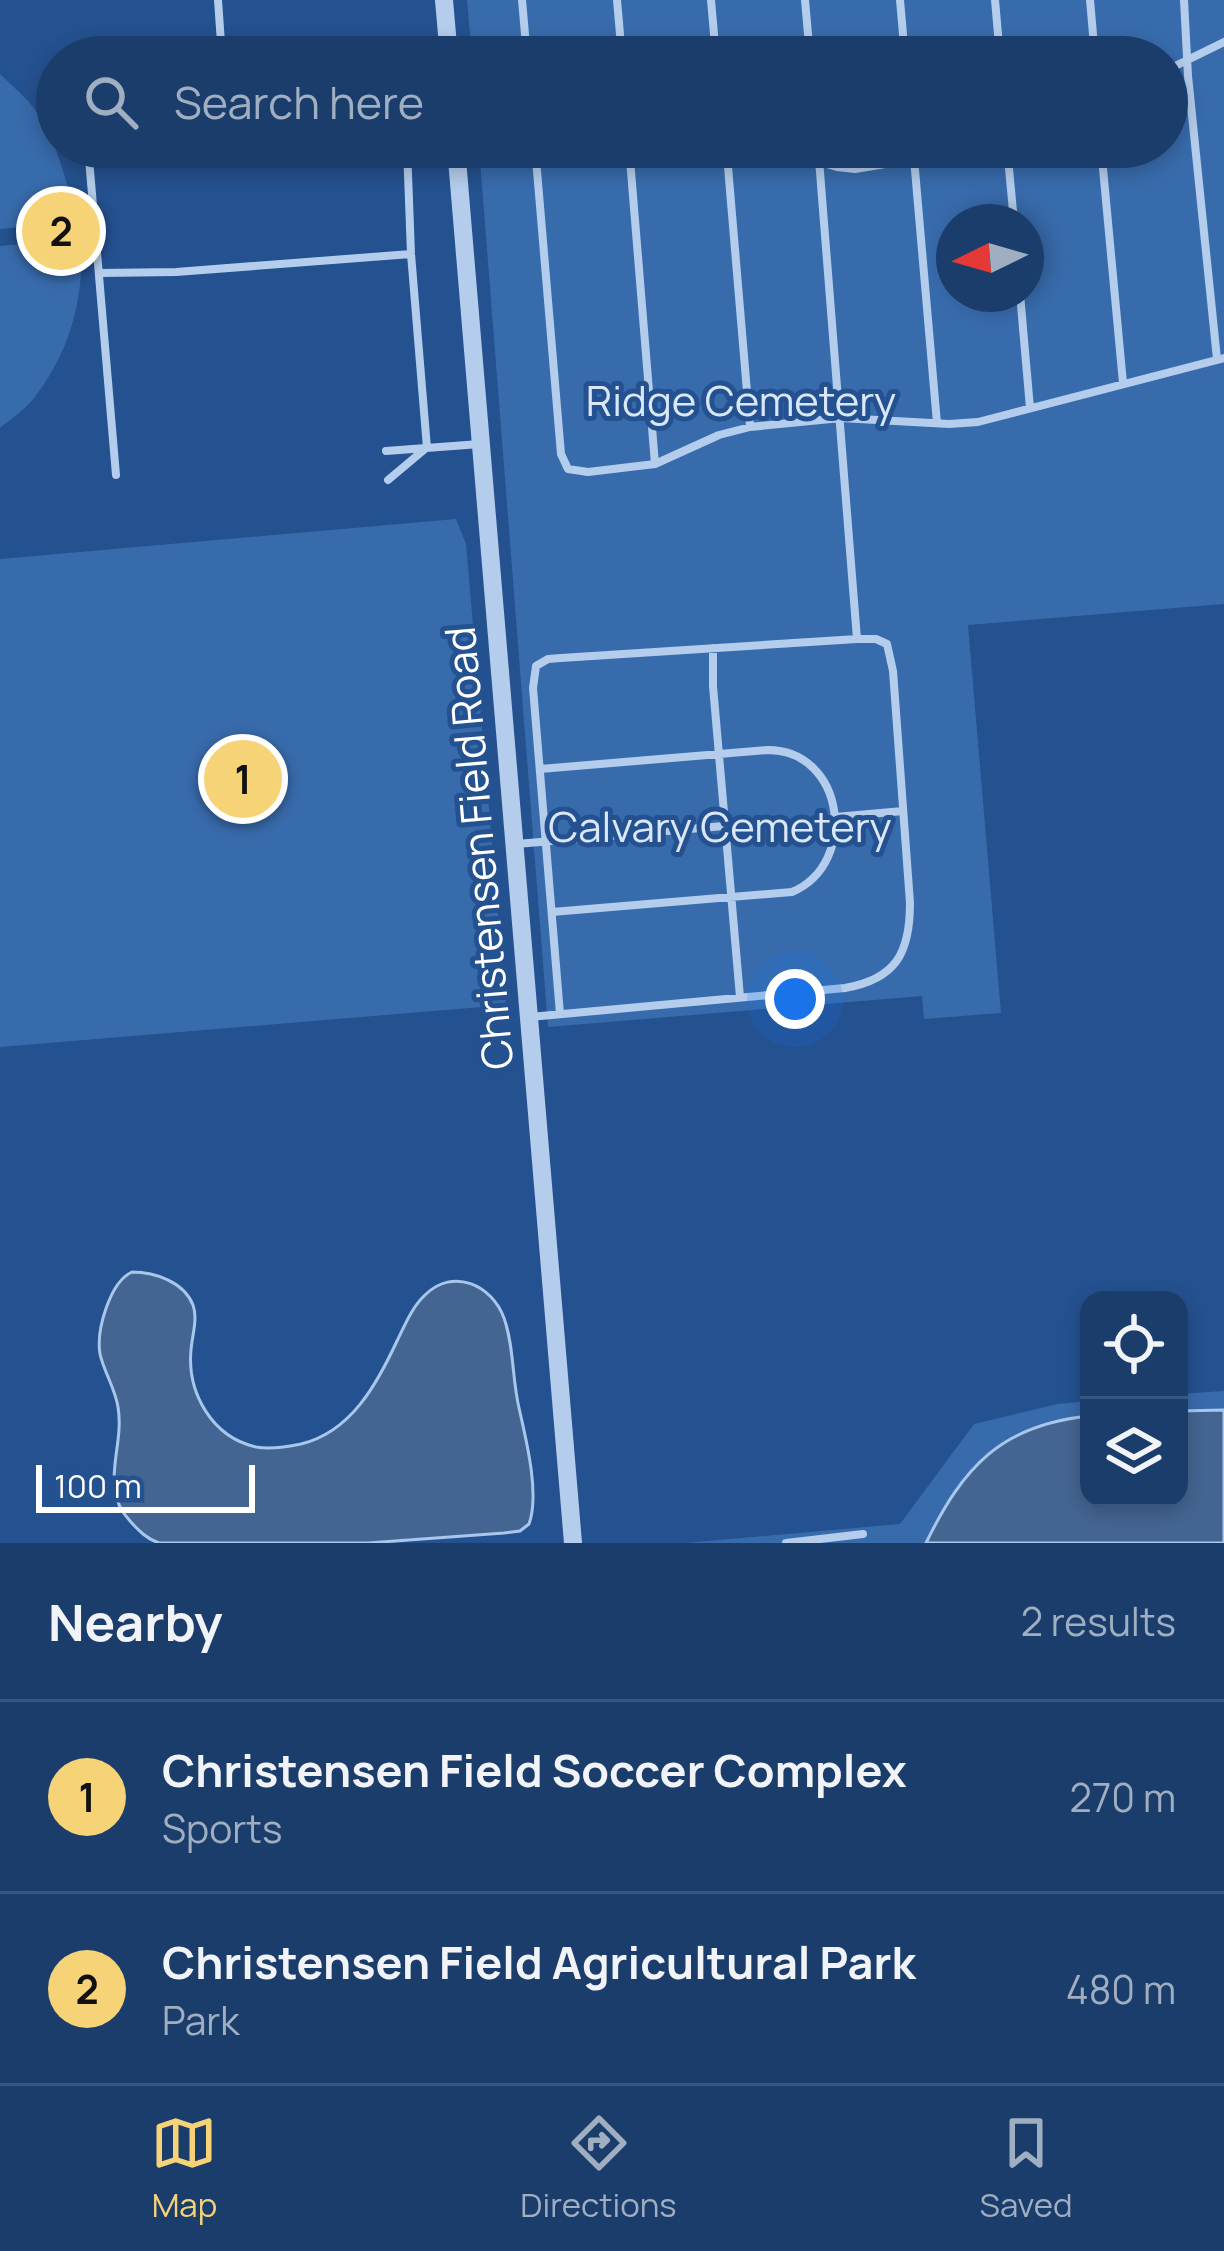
<!DOCTYPE html>
<style>
:root{--surface:#1b3d6b;--page:#244471;--text:#f1f3f6;--muted:#a0aec1;--line:#39567e;--accent:#f6d377}
body{margin:0;font-family:Manrope,sans-serif;background:var(--page);color:var(--text)}
.controls{position:absolute;right:36px;bottom:36px;display:grid;overflow:hidden;border-radius:24px;box-shadow:0 6px 18px #0003}
.controls button{width:108px;height:108px;display:grid;place-items:center;padding:0;border:0;border-bottom:3px solid var(--line);background:var(--surface);color:var(--text);font:60px sans-serif}
.compass{position:absolute;left:936px;top:204px;width:108px;height:108px;border-radius:50%;background:var(--surface);box-shadow:0 6px 18px #0003;rotate:265deg}
.scale{position:absolute;left:36px;bottom:30px;width:219px;box-sizing:border-box;padding-left:12px;border:6px solid #fff;border-top:0;font-size:33px;line-height:42px;white-space:nowrap;color:#fff;-webkit-text-stroke:9px #24518f;paint-order:stroke}
.you{position:absolute;left:795px;top:999px;width:42px;height:42px;margin:-30px;border:9px solid #fff;border-radius:50%;background:#1a73e8;box-shadow:0 0 0 18px #1a73e833}
.badge{display:grid;place-items:center;width:78px;height:78px;border-radius:50%;background:var(--accent);color:#111;font-size:39px;font-weight:700}
.pin{position:absolute;translate:-50% -50%;border:6px solid #fff;box-shadow:0 3px 12px #0006}
.list{margin:0;padding:0;list-style:none}
h2{display:flex;justify-content:space-between;align-items:center;height:156px;margin:0;padding:0 48px;font-size:51px}
h2 small{font-size:39px;font-weight:400;color:var(--muted)}
.list li{display:grid;grid-template-columns:78px 1fr auto;gap:36px;align-items:center;box-sizing:border-box;height:192px;padding:0 48px;border-top:3px solid var(--line)}
.list b{display:block;font-size:45px;white-space:nowrap}
.list p{margin:0;font-size:39px;white-space:nowrap;color:var(--muted)}
.list em{font-size:39px;font-style:normal;color:var(--muted)}
.icon{flex:none;width:66px;height:66px;fill:none;stroke:currentColor;stroke-width:2;stroke-linecap:round;stroke-linejoin:round}
.map{position:relative;flex:none;width:1224px;height:1543px;overflow:hidden}
.search{position:absolute;background:var(--surface);box-shadow:0 6px 18px #0003;left:36px;right:36px;top:36px;height:132px;display:flex;align-items:center;gap:30px;box-sizing:border-box;padding:0 42px;border-radius:66px;color:var(--muted);font-size:45px}
.sheet{height:540px;background:var(--surface)}
nav{display:flex;justify-content:space-around;align-items:center;box-sizing:border-box;height:168px;border-top:3px solid var(--line);background:var(--surface);font-size:33px;color:var(--muted)}
nav a{display:grid;justify-items:center;gap:6px}
nav .on{color:var(--accent)}
.map>svg:first-child{display:block}
.green{fill:#386bac;fill-rule:evenodd}
.water{fill:#446591;stroke:#a8c7ec;stroke-width:3}
.lines{fill:none;stroke-linecap:round;stroke-linejoin:round}
.service{stroke:#b4cdec;stroke-width:8}
.tertiary{stroke:#b4cdec;stroke-width:18}
.labels{text-anchor:middle;stroke-width:10;stroke-linejoin:round;paint-order:stroke}
.park-label{font-size:42px;fill:#d9e7f9;stroke:#24518f}
.street-label{font-size:42px;fill:#fff;stroke:#24518f}
</style>
<div class="map">
<svg width="1224" height="1543" viewBox="0 0 1224 1543">
<rect width="100%" height="100%" fill="#24518f"/>
<!-- green -->
<path class="green" d="M 467,0 L 1224,0 L 1224,604 L 968,625 L 1001,1013 L 924,1019 L 922,996 L 548,1027 L 479,147 L 1167,147 L 1167,57 L 472,57 ZM 954,222 L 1026,222 L 1026,294 L 954,294 Z
M 0,74 C 9,83 20,92 29,102 C 56,135 67,181 76,222 L 0,229 Z
M 75,240 L 82,247 C 82,305 70,350 35,397 C 26,409 12,418 0,428 L 0,246 Z
M 456,519 L 466,544 L 506,1005 L 0,1047 L 0,559 Z
M 1224,1391 L 1224,1543 L 685,1543 L 900,1524 L 974,1424 L 1057,1404 L 1089,1401 L 1089,1498 L 1179,1498 L 1179,1394 Z"/>
<!-- water -->
<path class="water" d="M 132,1272 C 155,1272 184,1282 193,1305 C 198,1319 192,1336 191,1350 C 187,1393 212,1437 256,1447 C 271,1450 287,1447 301,1444 C 351,1432 377,1384 397,1341 C 405,1325 412,1307 425,1295 C 453,1267 492,1285 504,1318 C 514,1346 512,1378 519,1408 C 526,1439 540,1494 529,1524 L 520,1531 L 504,1533 L 368,1543 L 159,1543 C 147,1539 139,1531 130,1521 C 98,1487 125,1448 118,1407 C 115,1388 104,1372 100,1354 C 96,1330 110,1282 132,1272 Z
M 1224,1410 L 1224,1543 L 926,1543 C 963,1467 1001,1425 1089,1416 L 1089,1498 L 1179,1498 L 1179,1411 Z"/>
<g class="lines">
<!-- service -->
<path class="service" d="M 218,0 L 222,57
M 522,0 L 527,57
M 617,0 L 622,57
M 711,0 L 716,57
M 805,0 L 810,57
M 900,0 L 905,57
M 995,0 L 1000,57
M 1090,0 L 1095,57
M 1184,0 L 1188,76 L 1217,359
M 424,57 L 447,55
M 1167,70 L 1224,42
M 88,147 L 116,475
M 407,147 L 411,254 L 427,448
M 535,147 L 561,454 L 568,469 L 588,472 L 655,464 L 719,435 L 750,427 L 841,418 L 949,424 L 978,422 L 1224,358
M 629,147 L 655,464
M 722,147 L 727,155 L 750,427
M 770,147 L 837,167 L 855,169 L 915,159 L 981,158 L 1007,147 L 1014,222
M 818,147 L 857,639
M 913,147 L 937,423
M 925,147 L 941,157
M 1101,147 L 1123,383
M 727,155 L 743,147
M 892,162 L 904,147
M 100,273 L 176,272 L 411,254
M 1020,294 L 1030,408
M 386,451 L 480,444
M 388,480 L 425,449
M 713,648 L 713,686 L 740,997
M 540,769 L 768,750 C 844,750 860,863 792,892 L 552,912
M 835,817 L 903,811
M 517,844 L 724,826
M 530,1017 L 845,988 C 896,979 910,953 910,903 L 893,671 L 887,644 L 876,639 L 857,639 L 561,658 L 548,659 L 536,666 L 533,688 L 560,1014
M 786,1543 L 863,1534"/>
<!-- tertiary -->
<path class="tertiary" d="M 444,0 L 449,57
M 456,147 L 573,1543"/>
</g>
<g class="labels">
<!-- park labels -->
<g class="park-label">
<text x="741" y="416">Ridge Cemetery</text>
<text x="720" y="842">Calvary Cemetery</text>
</g>
<!-- street labels -->
<g class="street-label">
<text transform="translate(479 848) rotate(-95)" y="15">Christensen Field Road</text>
</g>
</g>
</svg>
<div class="controls">
<button><svg class="icon" aria-label="locate" viewBox="0 0 24 24"><circle cx="12" cy="12" r="6"/><path d="M12 2v4M12 18v4M2 12h4M18 12h4"/></svg></button>
<button><svg class="icon" aria-label="layers" viewBox="0 0 24 24"><path d="M12 4l9 5-9 5-9-5zM3 14l9 5 9-5"/></svg></button>
</div>
<svg class="compass" viewBox="-18 -18 36 36"><path d="M0-13l5 13h-10z" fill="#e53935"/><path d="M0 13l5-13h-10z" fill="#a0aec1"/></svg>
<div class="scale">100 m</div>
<div class="you"></div>
<div class="pin badge" style="left:243px;top:779px">1</div>
<div class="pin badge" style="left:61px;top:231px">2</div>
<div class="search"><svg class="icon" aria-label="search" viewBox="0 0 24 24"><circle cx="10" cy="10" r="6"/><path d="M15 15l6 6"/></svg>Search here</div>
</div>
<section class="sheet">
<h2>Nearby<small>2 results</small></h2>
<ul class="list">
<li><span class="badge">1</span><div><b>Christensen Field Soccer Complex</b><p>Sports</p></div><em>270 m</em></li>
<li><span class="badge">2</span><div><b>Christensen Field Agricultural Park</b><p>Park</p></div><em>480 m</em></li>
</ul>
</section>
<nav>
<a class="on"><svg class="icon" aria-label="map" viewBox="0 0 24 24"><path d="M3 6l6-2 6 2 6-2v14l-6 2-6-2-6 2zM9 4v14M15 6v14"/></svg>Map</a>
<a><svg class="icon" aria-label="directions" viewBox="0 0 24 24"><path d="M12 3l9 9-9 9-9-9zM9 14v-3h6M13 9l2 2-2 2"/></svg>Directions</a>
<a><svg class="icon" aria-label="saved" viewBox="0 0 24 24"><path d="M7 4h10v16l-5-4-5 4z"/></svg>Saved</a>
</nav>
